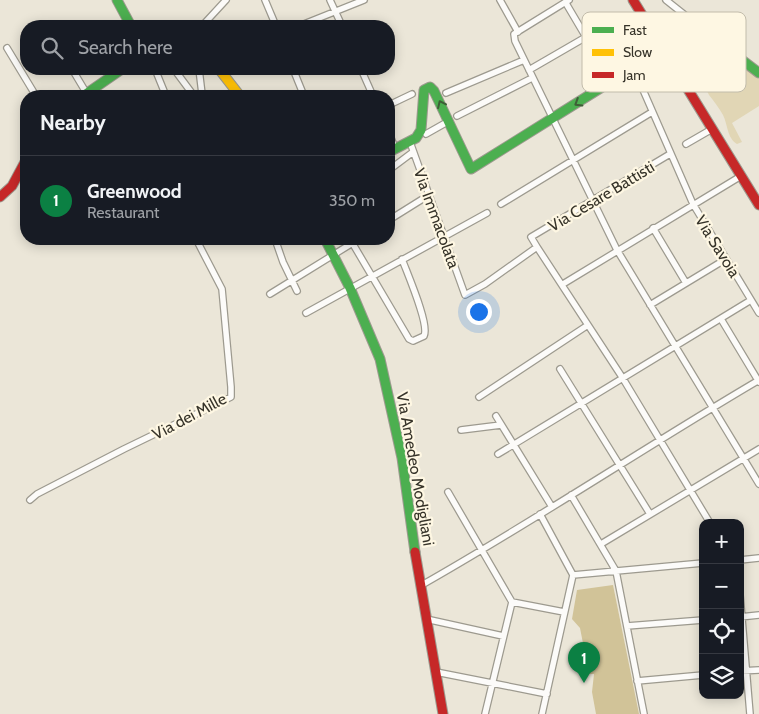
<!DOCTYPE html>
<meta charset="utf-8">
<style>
:root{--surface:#171b24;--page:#242831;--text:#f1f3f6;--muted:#9ea1a6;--line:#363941;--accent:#0b8043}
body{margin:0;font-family:Cabin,sans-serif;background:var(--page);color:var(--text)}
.controls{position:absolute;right:15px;bottom:15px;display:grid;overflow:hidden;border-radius:10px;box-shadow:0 2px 12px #0003}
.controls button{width:45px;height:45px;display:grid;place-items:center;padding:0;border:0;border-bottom:1px solid var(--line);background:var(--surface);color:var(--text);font:25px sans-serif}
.you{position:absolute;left:478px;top:311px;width:18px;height:18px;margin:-12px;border:4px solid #fff;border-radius:50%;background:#1a73e8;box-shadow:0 0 0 8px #1a73e833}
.badge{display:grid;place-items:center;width:32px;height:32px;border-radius:50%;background:var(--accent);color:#fff;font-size:16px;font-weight:700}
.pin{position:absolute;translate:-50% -41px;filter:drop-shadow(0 1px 2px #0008)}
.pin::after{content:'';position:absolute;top:26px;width:18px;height:15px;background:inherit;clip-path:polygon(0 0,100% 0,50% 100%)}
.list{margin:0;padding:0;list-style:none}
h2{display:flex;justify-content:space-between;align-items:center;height:65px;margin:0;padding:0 20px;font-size:21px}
h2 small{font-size:16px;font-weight:400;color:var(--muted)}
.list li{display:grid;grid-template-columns:32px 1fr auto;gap:15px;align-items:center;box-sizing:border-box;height:90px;padding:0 20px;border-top:1px solid var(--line)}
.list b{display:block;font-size:19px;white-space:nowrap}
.list p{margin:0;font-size:16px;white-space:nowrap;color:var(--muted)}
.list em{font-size:16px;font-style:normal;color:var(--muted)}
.icon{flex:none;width:28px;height:28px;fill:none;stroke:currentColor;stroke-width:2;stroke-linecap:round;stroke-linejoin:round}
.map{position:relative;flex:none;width:759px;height:714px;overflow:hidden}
.search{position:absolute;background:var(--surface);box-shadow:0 2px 12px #0003;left:20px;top:20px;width:375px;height:55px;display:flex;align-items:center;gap:12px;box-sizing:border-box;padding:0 18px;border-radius:20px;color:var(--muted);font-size:19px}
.panel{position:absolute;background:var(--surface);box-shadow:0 2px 12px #0003;left:20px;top:90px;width:375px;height:155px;border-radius:20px}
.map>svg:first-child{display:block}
.green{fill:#e1d6b5}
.forest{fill:#d1c398}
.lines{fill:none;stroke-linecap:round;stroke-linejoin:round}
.street-casing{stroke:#9d9a8f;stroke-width:8}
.fast-casing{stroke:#9d9a8f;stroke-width:11}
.slow-casing{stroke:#9d9a8f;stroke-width:11}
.jam-casing{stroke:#9d9a8f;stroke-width:11}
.street{stroke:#fcfbf9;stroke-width:5.5}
.fast{stroke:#4caf50;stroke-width:9}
.slow{stroke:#ffc107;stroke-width:9}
.jam{stroke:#c62828;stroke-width:9}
.oneway{stroke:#3e5e37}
.labels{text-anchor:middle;stroke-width:4.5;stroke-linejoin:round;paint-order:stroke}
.street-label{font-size:16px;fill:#363329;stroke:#fef7e3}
.key{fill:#fef7e3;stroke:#c2bcab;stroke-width:1}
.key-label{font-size:14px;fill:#363329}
</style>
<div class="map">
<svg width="759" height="714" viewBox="0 0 759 714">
<rect width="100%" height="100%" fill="#ebe6d8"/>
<!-- green -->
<path class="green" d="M 737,62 L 759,79 L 759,106 L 732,123 L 742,142 L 737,144 C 727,138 728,125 723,115 C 719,108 714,101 709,95 L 707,91 L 708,83 L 704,80 L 731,63 Z"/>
<!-- forest -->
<path class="forest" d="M 613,585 L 639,714 L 596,714 L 592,692 L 594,674 L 589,674 L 580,628 L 572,619 L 577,590 Z"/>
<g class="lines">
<defs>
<path id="street" d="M 265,0 L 276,26
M 330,0 L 342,26
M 500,0 L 518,32
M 566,0 L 567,5 L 612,81
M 569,0 L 514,34 L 515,41 L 617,250 L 759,484
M 666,0 L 734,54
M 202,26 L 226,0
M 299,26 L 364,0
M 7,48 L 36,96
M 633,67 L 693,204 L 759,313
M 72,69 L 87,94
M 155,69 L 166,96
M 174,69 L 194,96
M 293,69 L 304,96
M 361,69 L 373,96
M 529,70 L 586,37
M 446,93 L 524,60
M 194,96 L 202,94 L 199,69
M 389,105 L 412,94
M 457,116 L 532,78
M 389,133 L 395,148
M 426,134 L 449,121
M 410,142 L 465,295 L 485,284 L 537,247 L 531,237 L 670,154
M 686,144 L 712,129
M 389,170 L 413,152
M 501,204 L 652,112
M 389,220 L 429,195
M 653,228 L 686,283
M 275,239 L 283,262 L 297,291
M 350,239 L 409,339 L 413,341 L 424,336 C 430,325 407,273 402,259
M 537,247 L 622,377 L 710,523
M 563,284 L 741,176
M 270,294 L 359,239
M 650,305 L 726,259
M 306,313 L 487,213
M 721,319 L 759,382
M 560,369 L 650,514
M 479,397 L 588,325
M 496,416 L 552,507
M 461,430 L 501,425
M 498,454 L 751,300
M 448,492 L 512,602 L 485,714
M 571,495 L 616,571 L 644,714
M 30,500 L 37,494 L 124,449 L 231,397 L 231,387 L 222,289 L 196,239
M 540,514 L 573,575
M 601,544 L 759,449
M 740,560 L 759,558
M 573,575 L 703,563
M 420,586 C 535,521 645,447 759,380
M 740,595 L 750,714
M 512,602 L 564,612
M 740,617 L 759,615
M 426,619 L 503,636
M 627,626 L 703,620
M 740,671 L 759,670
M 436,672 L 547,694
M 637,681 L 703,675
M 542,714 L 573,575"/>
<path id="fast" d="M 117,0 L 131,26
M 686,85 L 734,54 L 759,73
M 83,96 L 122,69
M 389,152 L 416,138 L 421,130 L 424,90 L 430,87 L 434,91 L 471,169 L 607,84
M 325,239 L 350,288 L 380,359 L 402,458 L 415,552"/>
<path id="slow" d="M 219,69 L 240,96"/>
<path id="jam" d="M 633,0 L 759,205
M 607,84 L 663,48
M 0,197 L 12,186 L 26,160
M 415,552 L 443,714"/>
</defs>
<!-- street casing -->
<use href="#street" class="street-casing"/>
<!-- fast casing -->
<use href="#fast" class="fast-casing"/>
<!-- slow casing -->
<use href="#slow" class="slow-casing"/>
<!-- jam casing -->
<use href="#jam" class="jam-casing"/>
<!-- street -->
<use href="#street" class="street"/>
<!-- fast -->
<use href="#fast" class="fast"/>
<!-- slow -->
<use href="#slow" class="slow"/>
<!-- jam -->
<use href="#jam" class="jam"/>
</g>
<!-- one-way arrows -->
<defs><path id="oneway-chevron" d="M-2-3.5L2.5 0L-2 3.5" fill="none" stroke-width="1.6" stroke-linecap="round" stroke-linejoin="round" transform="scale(1.25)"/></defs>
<g class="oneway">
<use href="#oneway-chevron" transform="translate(578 103) rotate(148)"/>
<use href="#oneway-chevron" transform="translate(441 104) rotate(-115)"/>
</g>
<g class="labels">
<!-- street labels -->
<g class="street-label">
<text transform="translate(601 196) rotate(-31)" y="6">Via Cesare Battisti</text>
<text transform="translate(437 218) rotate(70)" y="6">Via Immacolata</text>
<text transform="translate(718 246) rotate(58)" y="6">Via Savoia</text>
<text transform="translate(189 416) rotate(-28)" y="6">Via dei Mille</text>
<text transform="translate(416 469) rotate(80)" y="6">Via Amedeo Modigliani</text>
</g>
</g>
<!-- legend -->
<rect x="582" y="12" width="164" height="80" rx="8" class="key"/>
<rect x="592" y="27" width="22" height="6" fill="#4caf50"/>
<rect x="592" y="49" width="22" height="7" fill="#ffc107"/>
<rect x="592" y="72" width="22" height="6" fill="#c62828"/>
<g class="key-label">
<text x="623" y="35">Fast</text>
<text x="623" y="57">Slow</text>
<text x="623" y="80">Jam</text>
</g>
</svg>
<div class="controls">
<button>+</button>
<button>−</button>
<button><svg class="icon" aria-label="locate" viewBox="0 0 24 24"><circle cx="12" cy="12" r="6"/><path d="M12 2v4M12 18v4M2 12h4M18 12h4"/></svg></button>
<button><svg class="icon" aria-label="layers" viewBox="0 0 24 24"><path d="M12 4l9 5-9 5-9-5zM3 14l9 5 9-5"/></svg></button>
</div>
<div class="you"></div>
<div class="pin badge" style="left:584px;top:683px">1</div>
<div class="search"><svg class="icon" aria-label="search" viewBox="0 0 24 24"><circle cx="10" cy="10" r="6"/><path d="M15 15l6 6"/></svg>Search here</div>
<section class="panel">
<h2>Nearby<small></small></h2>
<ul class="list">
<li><span class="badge">1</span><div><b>Greenwood</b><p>Restaurant</p></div><em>350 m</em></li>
</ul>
</section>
</div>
